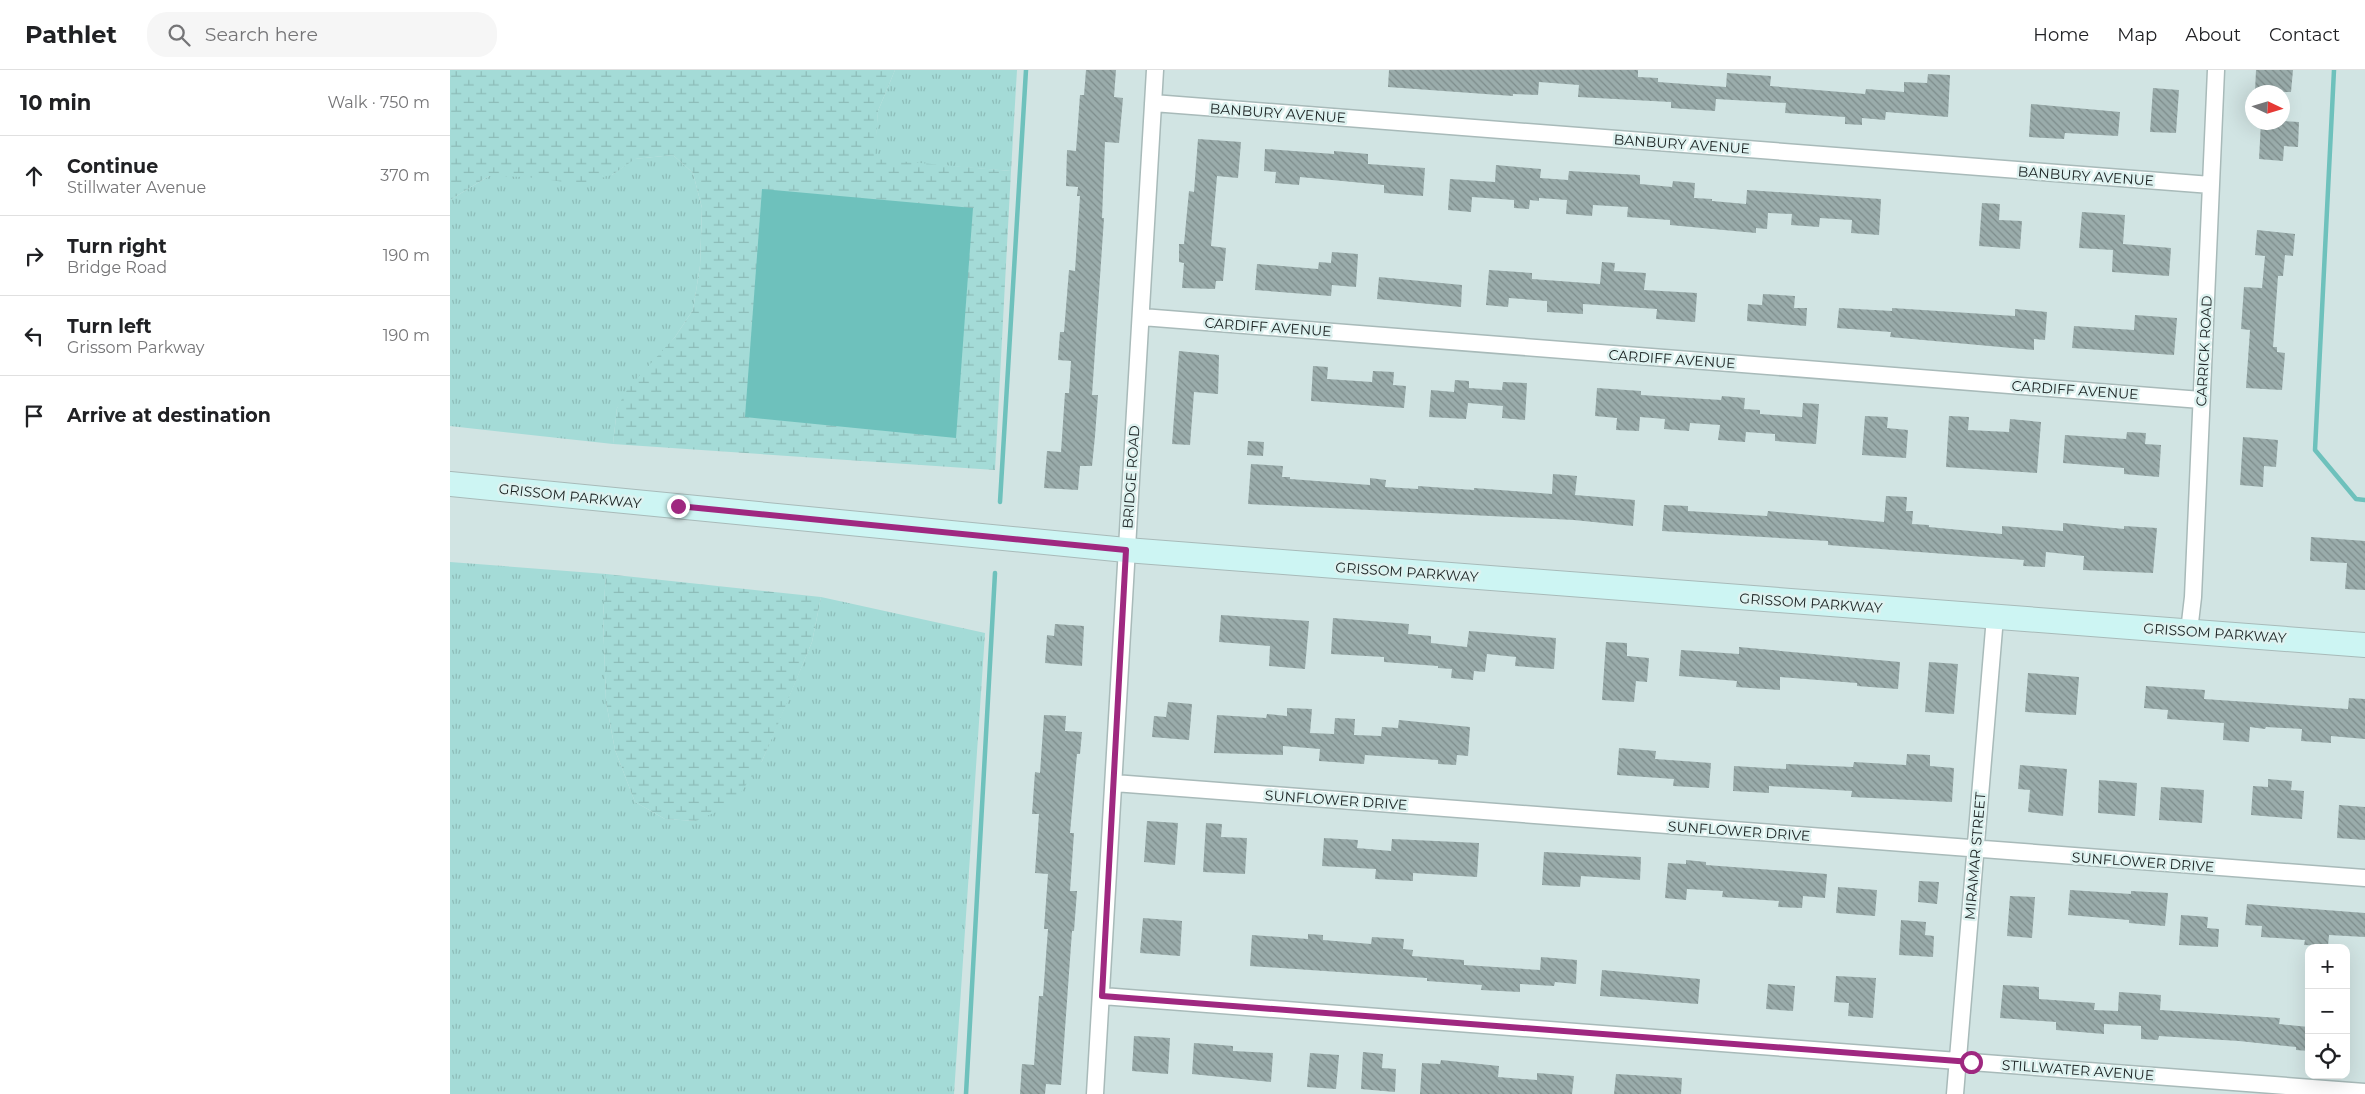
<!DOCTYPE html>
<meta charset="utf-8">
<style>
:root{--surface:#fff;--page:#f6f6f6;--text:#202124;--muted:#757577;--line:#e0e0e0}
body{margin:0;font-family:Montserrat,sans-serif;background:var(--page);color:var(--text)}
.controls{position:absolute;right:15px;bottom:15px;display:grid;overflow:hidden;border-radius:10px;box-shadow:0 5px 20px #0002}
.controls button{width:45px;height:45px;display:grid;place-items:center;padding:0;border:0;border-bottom:1px solid var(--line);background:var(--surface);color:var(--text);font:25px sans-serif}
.compass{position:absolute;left:1795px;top:15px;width:45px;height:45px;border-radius:50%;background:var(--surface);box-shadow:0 5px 20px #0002;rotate:94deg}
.stop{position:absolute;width:15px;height:15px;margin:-11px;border:4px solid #9f2880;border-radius:50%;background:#fff}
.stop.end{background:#9f2880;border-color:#fff;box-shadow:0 1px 5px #0008}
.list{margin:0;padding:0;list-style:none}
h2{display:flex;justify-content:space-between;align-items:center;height:65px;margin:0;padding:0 20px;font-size:21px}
h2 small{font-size:16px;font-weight:400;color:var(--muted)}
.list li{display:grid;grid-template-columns:32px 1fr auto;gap:15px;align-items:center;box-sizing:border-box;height:80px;padding:0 20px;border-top:1px solid var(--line)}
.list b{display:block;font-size:19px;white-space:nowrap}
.list p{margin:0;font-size:16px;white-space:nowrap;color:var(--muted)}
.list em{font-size:16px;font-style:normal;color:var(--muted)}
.icon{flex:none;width:28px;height:28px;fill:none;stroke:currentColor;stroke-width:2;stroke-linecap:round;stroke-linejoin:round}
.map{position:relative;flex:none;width:1915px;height:1024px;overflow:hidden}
header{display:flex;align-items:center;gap:30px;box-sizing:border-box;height:70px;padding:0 25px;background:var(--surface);border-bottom:1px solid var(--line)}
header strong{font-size:24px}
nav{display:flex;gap:28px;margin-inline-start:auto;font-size:18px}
.search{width:350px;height:45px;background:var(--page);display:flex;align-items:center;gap:12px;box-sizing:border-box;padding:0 18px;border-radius:20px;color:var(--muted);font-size:19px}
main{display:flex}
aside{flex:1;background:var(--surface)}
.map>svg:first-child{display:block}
.grass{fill:url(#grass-tufts)}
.wetland{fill:url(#wetland-marsh)}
.water{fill:#6ec1bc}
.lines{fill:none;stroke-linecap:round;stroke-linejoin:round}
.stream{stroke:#6ec1bc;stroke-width:4.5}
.building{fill:url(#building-back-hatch)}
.street-casing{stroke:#a8bab9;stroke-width:19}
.secondary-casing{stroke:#a8bab9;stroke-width:26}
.street{stroke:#fff;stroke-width:16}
.secondary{stroke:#cdf5f3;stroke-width:24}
.route{stroke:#9f2880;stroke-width:6}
.labels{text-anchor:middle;stroke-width:5;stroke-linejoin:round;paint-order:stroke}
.street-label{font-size:14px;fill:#1b2222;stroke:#def2f0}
</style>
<header>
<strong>Pathlet</strong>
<div class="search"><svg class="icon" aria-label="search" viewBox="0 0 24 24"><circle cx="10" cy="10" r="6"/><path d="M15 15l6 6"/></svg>Search here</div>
<nav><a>Home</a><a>Map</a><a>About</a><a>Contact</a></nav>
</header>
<main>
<aside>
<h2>10 min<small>Walk · 750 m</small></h2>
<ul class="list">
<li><svg class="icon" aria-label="ahead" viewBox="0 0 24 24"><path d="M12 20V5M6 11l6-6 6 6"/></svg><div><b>Continue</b><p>Stillwater Avenue</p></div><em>370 m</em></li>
<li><svg class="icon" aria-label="right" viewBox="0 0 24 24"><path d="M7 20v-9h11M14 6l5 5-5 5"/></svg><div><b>Turn right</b><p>Bridge Road</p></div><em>190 m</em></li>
<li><svg class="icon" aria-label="left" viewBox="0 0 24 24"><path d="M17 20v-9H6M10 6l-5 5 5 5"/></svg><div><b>Turn left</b><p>Grissom Parkway</p></div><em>190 m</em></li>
<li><svg class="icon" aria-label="arrive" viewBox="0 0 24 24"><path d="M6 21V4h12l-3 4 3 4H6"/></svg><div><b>Arrive at destination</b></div></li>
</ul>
</aside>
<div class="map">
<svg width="1915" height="1024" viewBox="0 0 1915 1024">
<defs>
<pattern id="grass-tufts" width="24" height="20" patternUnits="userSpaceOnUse" patternTransform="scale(1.25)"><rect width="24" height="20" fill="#a4dbd7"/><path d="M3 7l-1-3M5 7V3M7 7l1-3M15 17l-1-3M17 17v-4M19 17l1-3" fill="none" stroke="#8dbcb8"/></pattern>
<pattern id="wetland-marsh" width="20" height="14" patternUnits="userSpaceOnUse" patternTransform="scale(1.25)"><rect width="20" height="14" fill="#a4dbd7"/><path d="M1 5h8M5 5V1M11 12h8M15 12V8" fill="none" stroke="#8dbcb8"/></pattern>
<pattern id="building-back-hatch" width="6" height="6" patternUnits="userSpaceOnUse" patternTransform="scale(1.25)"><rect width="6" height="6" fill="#9aacab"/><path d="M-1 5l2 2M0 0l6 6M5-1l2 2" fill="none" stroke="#7d8c8b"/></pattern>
</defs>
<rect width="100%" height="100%" fill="#d1e4e3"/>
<!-- grass -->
<path class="grass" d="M 445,0 L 567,0 L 561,101 L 424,90 L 428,41 Z
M 223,85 L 243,103 L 252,138 L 250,196 L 243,240 L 225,267 L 167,338 L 163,374 L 0,356 L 0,130 L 39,106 L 162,105 L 184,89 Z
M 0,492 L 156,504 L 153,547 L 156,632 L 165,680 L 185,732 L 215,749 L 246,751 L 312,691 L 362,572 L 371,527 L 535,563 L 504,1024 L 0,1024 Z"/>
<!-- wetland -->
<path class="wetland" d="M 0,0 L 445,0 L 428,41 L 425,89 L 561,101 L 545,400 L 163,374 L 167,338 L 178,318 L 225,267 L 243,240 L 250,196 L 252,138 L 243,103 L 223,85 L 185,89 L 162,105 L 130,114 L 77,107 L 39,106 L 0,130 Z
M 156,504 L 371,527 L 362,572 L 326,659 L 312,691 L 283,734 L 246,751 L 215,749 L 185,732 L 165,680 L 156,632 L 153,547 Z"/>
<!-- water -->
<path class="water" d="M 312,119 L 523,138 L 506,368 L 295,347 Z"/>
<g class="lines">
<!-- stream -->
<path class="stream" d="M 1884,0 L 1865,380 L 1906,429 L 1915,430
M 550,432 L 576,0
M 516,1024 L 545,503"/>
</g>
<!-- building -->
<path class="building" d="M 636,0 L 666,0 L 664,27 L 673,28 L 669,73 L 655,72 L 652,148 L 654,148 L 642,325 L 648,325 L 645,366 L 642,396 L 630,396 L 628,420 L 594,418 L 597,381 L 611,382 L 615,323 L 619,323 L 621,291 L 608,290 L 610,262 L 614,262 L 619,200 L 625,201 L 630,126 L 627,126 L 628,117 L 616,116 L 617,80 L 626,81 L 630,25 L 634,25 Z
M 939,0 L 1188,0 L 1188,7 L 1208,8 L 1208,12 L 1276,17 L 1277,3 L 1321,6 L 1320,16 L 1415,24 L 1416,19 L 1454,22 L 1454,12 L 1477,13 L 1478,4 L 1500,5 L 1498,47 L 1436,42 L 1435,50 L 1412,48 L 1412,55 L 1395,54 L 1395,47 L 1335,43 L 1336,33 L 1266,29 L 1265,41 L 1221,38 L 1221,32 L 1128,27 L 1129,15 L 1089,12 L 1088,25 L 1063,24 L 1063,26 L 938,17 Z
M 1806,0 L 1843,0 L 1841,22 L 1805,22 Z
M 1703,18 L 1729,20 L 1726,63 L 1700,62 Z
M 1581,34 L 1670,42 L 1668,66 L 1615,63 L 1614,69 L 1579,67 Z
M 1832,51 L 1849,52 L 1848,77 L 1834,76 L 1833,91 L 1809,89 L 1811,52 Z
M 748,69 L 791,72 L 788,108 L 767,106 L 761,176 L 776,178 L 773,211 L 766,211 L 765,219 L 732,218 L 734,193 L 729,192 L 729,174 L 734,174 L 739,121 L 744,122 Z
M 815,79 L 884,84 L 884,81 L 918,84 L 918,94 L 975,98 L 973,126 L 934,123 L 934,115 L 882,110 L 850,107 L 849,115 L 825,113 L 826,102 L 814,101 Z
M 1046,95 L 1091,99 L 1090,108 L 1118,110 L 1119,101 L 1190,105 L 1190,114 L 1222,117 L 1223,111 L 1245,113 L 1244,128 L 1262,129 L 1262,131 L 1296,134 L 1297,120 L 1431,129 L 1429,165 L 1401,163 L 1402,150 L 1370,148 L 1369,157 L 1341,155 L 1342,144 L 1318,143 L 1317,159 L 1306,158 L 1306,163 L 1220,155 L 1220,150 L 1177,147 L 1178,137 L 1143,135 L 1142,146 L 1116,144 L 1117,130 L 1089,128 L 1089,131 L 1080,130 L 1079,139 L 1064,138 L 1064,130 L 1022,127 L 1021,142 L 998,140 L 1000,109 L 1045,112 Z
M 1532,133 L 1550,134 L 1549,150 L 1572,151 L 1570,179 L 1529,176 Z
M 1632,142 L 1675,145 L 1673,174 L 1721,178 L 1719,206 L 1662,202 L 1663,180 L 1629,178 Z
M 1807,160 L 1845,164 L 1843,186 L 1835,185 L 1833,206 L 1828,206 L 1823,277 L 1827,277 L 1827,282 L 1835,283 L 1832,320 L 1796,318 L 1800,260 L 1791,259 L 1794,217 L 1812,218 L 1815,186 L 1805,185 Z
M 882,182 L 908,184 L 906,217 L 882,215 L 881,226 L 805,220 L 807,194 L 868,199 L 869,192 L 881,193 Z
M 1152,192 L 1165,193 L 1164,201 L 1196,203 L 1194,220 L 1247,223 L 1245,252 L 1206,249 L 1207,239 L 1133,234 L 1133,244 L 1097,242 L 1097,231 L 1059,228 L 1058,237 L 1036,235 L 1039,200 L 1082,203 L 1082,209 L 1150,214 Z
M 929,207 L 1012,215 L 1011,237 L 927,229 Z
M 1313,224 L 1345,226 L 1344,238 L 1357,238 L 1356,256 L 1297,251 L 1298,234 L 1312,235 Z
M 1389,238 L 1442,241 L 1442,238 L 1565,246 L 1565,239 L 1597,242 L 1595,270 L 1584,269 L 1584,280 L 1440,267 L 1441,262 L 1387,258 Z
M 1685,245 L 1727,248 L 1724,285 L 1622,278 L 1624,256 L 1684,260 Z
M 729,281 L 769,285 L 768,324 L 744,322 L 740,375 L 722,374 Z
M 863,296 L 878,297 L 877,309 L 922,312 L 923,301 L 944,302 L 943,315 L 956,316 L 954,338 L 861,331 Z
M 1005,310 L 1019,311 L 1019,318 L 1052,320 L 1053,312 L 1077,313 L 1075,350 L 1052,348 L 1053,336 L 1018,333 L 1016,349 L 979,347 L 981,320 L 1004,322 Z
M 1147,318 L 1191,321 L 1191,325 L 1271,330 L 1272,326 L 1295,328 L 1294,339 L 1310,340 L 1310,344 L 1352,347 L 1353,333 L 1369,334 L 1366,374 L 1325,371 L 1325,364 L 1296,362 L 1295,372 L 1268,370 L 1270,355 L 1240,353 L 1239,361 L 1214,359 L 1215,349 L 1190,347 L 1189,361 L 1166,360 L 1167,348 L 1145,346 Z
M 1415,346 L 1438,347 L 1437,358 L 1458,360 L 1456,388 L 1412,385 Z
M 1499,346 L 1519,347 L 1518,360 L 1559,362 L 1560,349 L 1591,352 L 1587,403 L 1496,397 Z
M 1677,362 L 1696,363 L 1695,374 L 1711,375 L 1709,407 L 1674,404 L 1674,398 L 1613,393 L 1615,365 L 1676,369 Z
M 1793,367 L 1828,370 L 1826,397 L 1814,396 L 1813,417 L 1790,415 Z
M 798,371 L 814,372 L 813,386 L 797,385 Z
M 801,394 L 833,396 L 832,407 L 840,407 L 840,409 L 920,415 L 920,408 L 936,410 L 935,417 L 968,419 L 968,416 L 1024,420 L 1024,418 L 1102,424 L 1103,404 L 1127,406 L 1125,425 L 1185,430 L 1183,456 L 1124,450 L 798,434 Z
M 1436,426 L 1457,427 L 1456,441 L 1463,441 L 1462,454 L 1479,455 L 1479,457 L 1552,464 L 1552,456 L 1613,461 L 1613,453 L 1674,459 L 1674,456 L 1707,458 L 1703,503 L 1633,500 L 1634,486 L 1596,482 L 1595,497 L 1573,496 L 1574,490 L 1378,475 L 1378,471 L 1212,461 L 1214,435 L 1238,436 L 1238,441 L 1317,446 L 1318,441 L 1434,452 Z
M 1861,467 L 1915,471 L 1915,520 L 1895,519 L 1897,493 L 1860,491 Z
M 771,545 L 859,551 L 855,599 L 819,596 L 820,576 L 769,572 Z
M 883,548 L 959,554 L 958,564 L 981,566 L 981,573 L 1017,577 L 1019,561 L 1106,568 L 1104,599 L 1065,596 L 1066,587 L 1037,584 L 1035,602 L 1024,601 L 1023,610 L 1001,608 L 1002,599 L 988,598 L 988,596 L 934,592 L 934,587 L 881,584 Z
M 605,554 L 634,556 L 632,596 L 595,593 L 597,565 L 604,566 Z
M 1156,572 L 1177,573 L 1177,586 L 1199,588 L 1197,612 L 1186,611 L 1184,632 L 1152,630 Z
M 1289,577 L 1450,592 L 1448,619 L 1407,616 L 1407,613 L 1330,607 L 1330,620 L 1286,617 L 1287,611 L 1229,606 L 1231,580 L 1289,584 Z
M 1479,592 L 1508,594 L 1504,644 L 1475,642 Z
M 1578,603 L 1629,607 L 1626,645 L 1575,642 Z
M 1696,616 L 1755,620 L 1754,629 L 1898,639 L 1899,628 L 1915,629 L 1915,669 L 1881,666 L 1881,673 L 1851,671 L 1852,659 L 1816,657 L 1815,659 L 1800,657 L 1799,672 L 1773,670 L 1774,653 L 1717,649 L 1718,640 L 1694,638 Z
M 718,632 L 742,634 L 739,670 L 702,667 L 704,646 L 716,647 Z
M 837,638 L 862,639 L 860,663 L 884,664 L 885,648 L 905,649 L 904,665 L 931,666 L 932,657 L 948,658 L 949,650 L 1020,657 L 1018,686 L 1007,685 L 1006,695 L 988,694 L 988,690 L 915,685 L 914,694 L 869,691 L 870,679 L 833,676 L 833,685 L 764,683 L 767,645 L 816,648 L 817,644 L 837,646 Z
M 594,645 L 616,646 L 615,661 L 632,662 L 630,684 L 627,684 L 620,763 L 624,763 L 620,821 L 627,821 L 624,861 L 622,861 L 611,1015 L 596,1014 L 595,1024 L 570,1024 L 572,994 L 584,995 L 589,926 L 593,926 L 598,859 L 594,859 L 598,804 L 585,803 L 589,744 L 582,744 L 585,702 L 590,703 Z
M 1169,678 L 1206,681 L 1205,689 L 1261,693 L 1259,718 L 1223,716 L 1224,709 L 1167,705 Z
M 1457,684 L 1480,685 L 1480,696 L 1504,698 L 1502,732 L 1401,727 L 1402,721 L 1319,716 L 1319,723 L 1283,721 L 1284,696 L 1336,699 L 1336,694 L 1403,697 L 1404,692 L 1456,695 Z
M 1570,695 L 1617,699 L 1613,746 L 1578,742 L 1580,720 L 1568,719 Z
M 1818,709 L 1842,711 L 1841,720 L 1854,721 L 1852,749 L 1801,745 L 1803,716 L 1818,717 Z
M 1649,710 L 1687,713 L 1685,746 L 1648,743 Z
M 1711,717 L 1754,720 L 1752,753 L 1709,750 Z
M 1889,735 L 1915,737 L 1915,770 L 1887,768 Z
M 697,751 L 728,753 L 725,795 L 694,792 Z
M 756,753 L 772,754 L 771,767 L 797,768 L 795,804 L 753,802 Z
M 874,768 L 908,770 L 907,778 L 941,781 L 942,769 L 1029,773 L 1027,807 L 963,803 L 963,811 L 925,809 L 926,799 L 872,796 Z
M 1094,782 L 1191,787 L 1190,810 L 1131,806 L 1130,817 L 1092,815 Z
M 1236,790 L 1256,792 L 1256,795 L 1377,804 L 1375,828 L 1353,826 L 1352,838 L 1328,837 L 1329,831 L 1272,827 L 1273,821 L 1237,819 L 1236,830 L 1215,828 L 1218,793 L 1236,794 Z
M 1469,811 L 1489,812 L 1487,834 L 1468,832 Z
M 1388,817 L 1427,820 L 1425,846 L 1386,843 Z
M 1620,820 L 1681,824 L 1681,821 L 1718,823 L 1715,856 L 1679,853 L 1679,850 L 1618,845 Z
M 1560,826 L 1585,827 L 1582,868 L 1557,866 Z
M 1797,834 L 1915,843 L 1915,867 L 1879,865 L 1878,876 L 1854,875 L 1855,870 L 1811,867 L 1812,856 L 1795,855 Z
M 1731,845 L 1758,847 L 1757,858 L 1769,859 L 1768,877 L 1729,875 Z
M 693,848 L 732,851 L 730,886 L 690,883 Z
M 1451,850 L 1476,852 L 1475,865 L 1484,866 L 1483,887 L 1449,885 Z
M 858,864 L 873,865 L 873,870 L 921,874 L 922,867 L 954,869 L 953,879 L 963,880 L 962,886 L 1014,890 L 1014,895 L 1090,900 L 1091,887 L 1127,890 L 1126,914 L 1105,912 L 1104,916 L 1070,914 L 1070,922 L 1031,920 L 1032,915 L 977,911 L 977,908 L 800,896 L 802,865 L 858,869 Z
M 1152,900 L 1250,909 L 1248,934 L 1150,926 Z
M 1386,906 L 1426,908 L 1423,948 L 1398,946 L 1399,933 L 1384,932 Z
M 1318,914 L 1345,916 L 1343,941 L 1316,939 Z
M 1553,915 L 1589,917 L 1589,929 L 1645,933 L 1644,940 L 1668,941 L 1669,922 L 1711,925 L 1710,940 L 1830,948 L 1829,954 L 1859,957 L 1859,981 L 1846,980 L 1846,977 L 1789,971 L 1709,966 L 1708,970 L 1691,969 L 1691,956 L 1654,954 L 1654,964 L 1606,960 L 1606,952 L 1550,948 Z
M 684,966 L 720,968 L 718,1004 L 682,1001 Z
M 744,973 L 783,976 L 783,981 L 823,983 L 821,1012 L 742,1004 Z
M 913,982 L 933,984 L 932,998 L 946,999 L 945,1022 L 911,1019 Z
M 860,983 L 889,985 L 886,1019 L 857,1017 Z
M 991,990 L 1049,996 L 1048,1007 L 1087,1010 L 1087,1003 L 1124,1006 L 1122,1024 L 970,1024 L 972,993 L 990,994 Z
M 1166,1004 L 1232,1008 L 1231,1024 L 1164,1024 Z"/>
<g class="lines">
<defs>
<path id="street" d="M 703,33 L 1761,115
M 692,247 L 1751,330
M 1739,561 L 1743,527 L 1766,0
M 664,713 L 1915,808
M 652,926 L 1915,1022
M 645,1024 L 705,0
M 1505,1024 L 1545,547"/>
<path id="secondary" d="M 0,414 L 676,480 L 1915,575"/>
</defs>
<!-- street casing -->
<use href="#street" class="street-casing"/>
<!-- secondary casing -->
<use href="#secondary" class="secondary-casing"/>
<!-- street -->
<use href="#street" class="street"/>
<!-- secondary -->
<use href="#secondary" class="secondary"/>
</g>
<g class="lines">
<!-- route -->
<path class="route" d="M 228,436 L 676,480 L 652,926 L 1521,992"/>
</g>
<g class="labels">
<!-- street labels -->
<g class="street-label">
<text transform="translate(828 43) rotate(4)" y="5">BANBURY AVENUE</text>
<text transform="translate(1232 74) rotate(4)" y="5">BANBURY AVENUE</text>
<text transform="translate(1636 106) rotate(4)" y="5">BANBURY AVENUE</text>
<text transform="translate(818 257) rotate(4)" y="5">CARDIFF AVENUE</text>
<text transform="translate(1754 281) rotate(-87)" y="5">CARRICK ROAD</text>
<text transform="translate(1222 289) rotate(4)" y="5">CARDIFF AVENUE</text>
<text transform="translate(1625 320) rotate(4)" y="5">CARDIFF AVENUE</text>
<text transform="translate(681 407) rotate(-86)" y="5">BRIDGE ROAD</text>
<text transform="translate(120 426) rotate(6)" y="5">GRISSOM PARKWAY</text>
<text transform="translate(957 502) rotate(4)" y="5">GRISSOM PARKWAY</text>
<text transform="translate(1361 533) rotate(4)" y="5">GRISSOM PARKWAY</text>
<text transform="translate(1765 563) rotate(4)" y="5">GRISSOM PARKWAY</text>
<text transform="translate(886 730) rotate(4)" y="5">SUNFLOWER DRIVE</text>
<text transform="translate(1289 761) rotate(4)" y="5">SUNFLOWER DRIVE</text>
<text transform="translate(1525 786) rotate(-85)" y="5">MIRAMAR STREET</text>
<text transform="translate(1693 792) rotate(4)" y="5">SUNFLOWER DRIVE</text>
<text transform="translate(1628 1000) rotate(4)" y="5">STILLWATER AVENUE</text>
</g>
</g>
</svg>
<div class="controls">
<button>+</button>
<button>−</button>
<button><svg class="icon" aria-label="locate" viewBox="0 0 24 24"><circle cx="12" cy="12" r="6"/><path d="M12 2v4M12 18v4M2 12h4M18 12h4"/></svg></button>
</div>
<svg class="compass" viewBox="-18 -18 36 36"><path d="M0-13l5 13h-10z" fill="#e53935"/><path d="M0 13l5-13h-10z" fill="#757577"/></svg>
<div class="stop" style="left:1521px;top:992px"></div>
<div class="stop end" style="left:228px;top:436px"></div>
</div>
</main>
